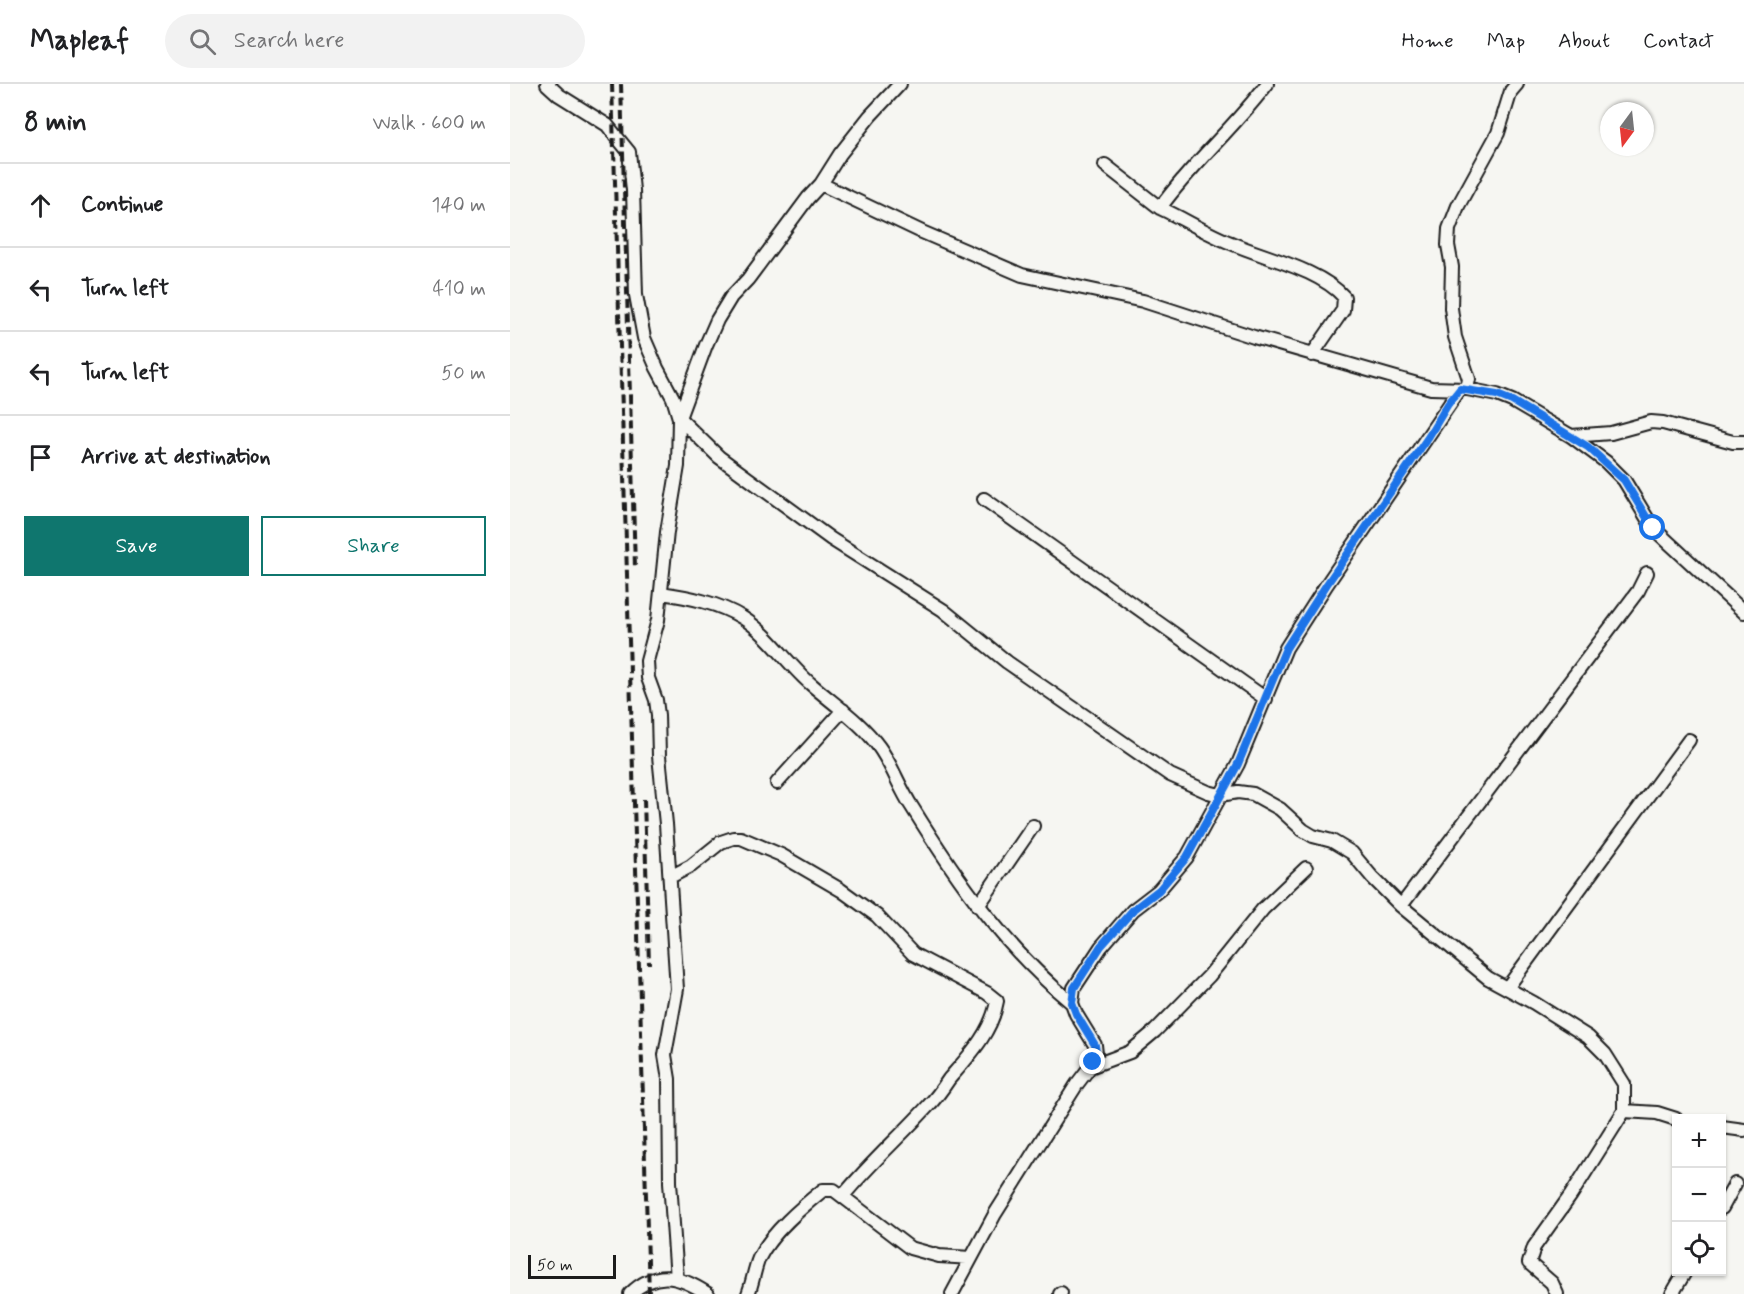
<!DOCTYPE html>
<meta charset="utf-8">
<style>
:root{--surface:#fff;--page:#f2f2f2;--text:#202124;--muted:#757577;--line:#e0e0e0;--accent:#0f766e}
body{margin:0;font-family:Mynerve,sans-serif;background:var(--page);color:var(--text)}
.controls{position:absolute;right:18px;bottom:18px;display:grid;overflow:hidden;border-radius:0px;box-shadow:0 2px 4px #0004}
.controls button{width:54px;height:54px;display:grid;place-items:center;padding:0;border:0;border-bottom:2px solid var(--line);background:var(--surface);color:var(--text);font:30px sans-serif}
.compass{position:absolute;left:1090px;top:18px;width:54px;height:54px;border-radius:50%;background:var(--surface);box-shadow:0 2px 4px #0004;rotate:195deg}
.scale{position:absolute;left:18px;bottom:15px;width:88px;box-sizing:border-box;padding-left:6px;border:3px solid #1c1c1c;border-top:0;font-size:16px;line-height:21px;white-space:nowrap;color:#1c1c1c;-webkit-text-stroke:4px #f6f6f2;paint-order:stroke}
.stop{position:absolute;width:18px;height:18px;margin:-14px;border:4px solid #1a73e8;border-radius:50%;background:#fff}
.stop.end{background:#1a73e8;border-color:#fff;box-shadow:0 2px 6px #0008}
.list{margin:0;padding:0;list-style:none}
h2{display:flex;justify-content:space-between;align-items:center;height:78px;margin:0;padding:0 24px;font-size:26px}
h2 small{font-size:20px;font-weight:400;color:var(--muted)}
.list li{display:grid;grid-template-columns:39px 1fr auto;gap:18px;align-items:center;box-sizing:border-box;height:84px;padding:0 24px;border-top:2px solid var(--line)}
.list b{display:block;font-size:22px;white-space:nowrap}
.list em{font-size:20px;font-style:normal;color:var(--muted)}
.actions{display:flex;gap:12px;padding:18px 24px}
.actions a{flex:1;padding:14px 0;border:2px solid var(--accent);border-radius:0px;text-align:center;font-size:21px;color:var(--accent)}
.actions .main{background:var(--accent);color:#fff}
.icon{flex:none;width:33px;height:33px;fill:none;stroke:currentColor;stroke-width:2;stroke-linecap:round;stroke-linejoin:round}
.map{position:relative;flex:none;width:1234px;height:1210px;overflow:hidden}
header{display:flex;align-items:center;gap:36px;box-sizing:border-box;height:84px;padding:0 30px;background:var(--surface);border-bottom:2px solid var(--line)}
header strong{font-size:28px}
nav{display:flex;gap:33px;margin-inline-start:auto;font-size:21px}
.search{width:420px;height:54px;background:var(--page);display:flex;align-items:center;gap:15px;box-sizing:border-box;padding:0 21px;border-radius:33px;color:var(--muted);font-size:22px}
main{display:flex}
aside{flex:1;background:var(--surface)}
.map>svg:first-child{display:block}
.lines{fill:none;stroke-linecap:round;stroke-linejoin:round}
.minor-casing{stroke:#1c1c1c;stroke-width:16}
.minor{stroke:#f6f6f2;stroke-width:12}
.rail{stroke:#1c1c1c;stroke-width:4;stroke-dasharray:9 4.5;stroke-linecap:butt}
.route{stroke:#1a73e8;stroke-width:8}
</style>
<header>
<strong>Mapleaf</strong>
<div class="search"><svg class="icon" aria-label="search" viewBox="0 0 24 24"><circle cx="10" cy="10" r="6"/><path d="M15 15l6 6"/></svg>Search here</div>
<nav><a>Home</a><a>Map</a><a>About</a><a>Contact</a></nav>
</header>
<main>
<aside>
<h2>8 min<small>Walk · 600 m</small></h2>
<ul class="list">
<li><svg class="icon" aria-label="ahead" viewBox="0 0 24 24"><path d="M12 20V5M6 11l6-6 6 6"/></svg><div><b>Continue</b></div><em>140 m</em></li>
<li><svg class="icon" aria-label="left" viewBox="0 0 24 24"><path d="M17 20v-9H6M10 6l-5 5 5 5"/></svg><div><b>Turn left</b></div><em>410 m</em></li>
<li><svg class="icon" aria-label="left" viewBox="0 0 24 24"><path d="M17 20v-9H6M10 6l-5 5 5 5"/></svg><div><b>Turn left</b></div><em>50 m</em></li>
<li><svg class="icon" aria-label="arrive" viewBox="0 0 24 24"><path d="M6 21V4h12l-3 4 3 4H6"/></svg><div><b>Arrive at destination</b></div></li>
</ul>
<div class="actions"><a class="main">Save</a><a>Share</a></div>
</aside>
<div class="map">
<svg width="1234" height="1210" viewBox="0 0 1234 1210">
<rect width="100%" height="100%" fill="#f6f6f2"/>
<filter id="ink" filterUnits="userSpaceOnUse"><feTurbulence type="fractalNoise" baseFrequency=".0167" numOctaves="2"/><feDisplacementMap in="SourceGraphic" scale="12" xChannelSelector="R" yChannelSelector="G"/><feConvolveMatrix kernelMatrix="1 2 1 2 8 2 1 2 1" color-interpolation-filters="sRGB"/></filter>
<g filter="url(#ink)">
<g class="lines">
<defs>
<path id="minor" d="M 37,0 L 49,11 L 97,41 L 119,68 L 123,106 L 126,211 L 134,254 L 147,284 L 163,314 L 169,334 L 209,373 L 321,455 L 433,526 L 497,578 L 660,691 L 698,708 L 710,711 L 728,708 L 743,710 L 770,725 L 793,746 L 803,752 L 822,757 L 842,769 L 862,793 L 891,822 L 978,894 L 1024,919 L 1078,953 L 1095,970 L 1114,1000 L 1114,1027 L 1061,1111 L 1024,1163 L 1019,1179 L 1042,1199 L 1047,1210
M 757,0 C 724,44 682,79 650,124 C 674,135 696,149 721,159 C 755,174 809,185 834,213 L 833,226 L 802,271
M 595,81 L 650,124
M 311,100 L 412,148 L 512,191 L 633,217 L 744,253 L 921,304 L 957,305 L 987,311 L 1002,317 L 1061,352 L 1096,378 L 1114,396 L 1143,444 L 1234,528
M 957,305 L 959,295 L 945,253 L 941,224 L 942,183 L 938,161 L 939,145 L 948,122 L 988,49 L 1001,7 L 1007,0
M 1061,352 L 1101,349 L 1141,338 L 1153,339 L 1223,358 L 1234,358
M 474,415 L 756,615
M 151,509 C 179,513 209,519 233,534 C 260,551 278,581 302,601 C 325,621 351,638 369,663 C 382,681 389,703 402,723 C 448,797 494,863 562,919
M 267,699 L 333,626
M 160,793 L 181,782 L 211,758 L 223,754 L 231,754 L 271,771 L 331,806 L 367,832 L 403,870 L 477,909 L 487,917 C 482,948 459,972 439,995 C 433,1004 427,1013 419,1021 C 391,1052 360,1079 333,1112
M 468,822 L 523,742
M 891,822 L 1128,507 L 1137,489
M 997,904 L 1179,656
M 580,983 L 620,968 L 645,947 L 699,892 L 753,825 L 796,784
M 1114,1027 L 1147,1029 L 1166,1035
M 1212,1043 L 1234,1046
M 1212,1124 L 1225,1100
M 167,1195 L 160,1098 L 159,995 L 155,971 L 167,905 L 156,740 L 149,672 L 148,631 L 146,616 L 138,594 L 137,577 L 148,536 L 157,448 L 168,382 L 169,334 L 196,261 L 207,236 L 221,213 L 238,195 L 298,114 L 311,100 L 330,70 L 360,32 L 390,0
M 120,1210 C 147,1184 170,1192 198,1210
M 238,1210 C 243,1198 244,1186 249,1174 C 261,1149 292,1123 313,1106 L 324,1106 L 400,1164 L 429,1172 L 461,1174
M 442,1210 L 485,1130 L 567,1000 L 583,979 L 586,970 L 585,961 L 566,930 L 562,919 L 564,904 L 591,863 L 623,826 L 649,806 L 677,773 L 728,680 L 776,564 L 817,500 L 950,305
M 550,1210 L 551,1209
M 1162,1210 L 1175,1188"/>
</defs>
<!-- minor casing -->
<use href="#minor" class="minor-casing"/>
<!-- minor -->
<use href="#minor" class="minor"/>
<!-- rail -->
<path class="rail" d="M 102,0 L 139,1210
M 111,0 L 125,484
M 134,715 L 139,880"/>
</g>
</g>
<g class="lines" filter="url(#ink)">
<!-- route -->
<path class="route" d="M 583,978 L 586,970 L 585,961 L 566,930 L 562,919 L 564,904 L 591,862 L 623,826 L 649,806 L 677,773 L 728,680 L 776,564 L 817,500 L 919,352 L 938,320 L 950,305 L 987,311 L 1002,317 L 1078,363 L 1114,396 L 1143,444"/>
</g>
</svg>
<div class="controls">
<button>+</button>
<button>−</button>
<button><svg class="icon" aria-label="locate" viewBox="0 0 24 24"><circle cx="12" cy="12" r="6"/><path d="M12 2v4M12 18v4M2 12h4M18 12h4"/></svg></button>
</div>
<svg class="compass" viewBox="-18 -18 36 36"><path d="M0-13l5 13h-10z" fill="#e53935"/><path d="M0 13l5-13h-10z" fill="#757577"/></svg>
<div class="scale">50 m</div>
<div class="stop" style="left:1143px;top:444px"></div>
<div class="stop end" style="left:583px;top:978px"></div>
</div>
</main>
